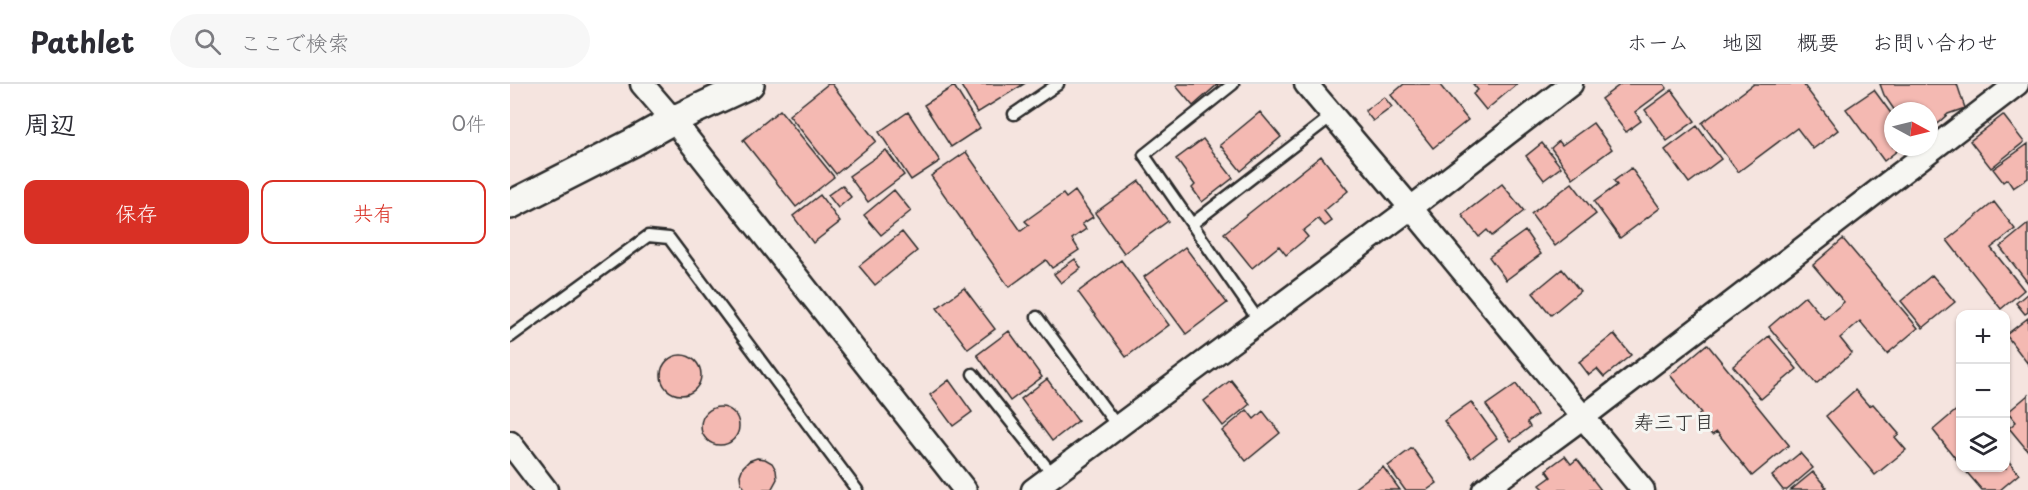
<!DOCTYPE html>
<html lang="ja">
<meta charset="utf-8">
<style>
:root{--surface:#fff;--page:#f7f7f7;--text:#2b2b33;--muted:#7c7c81;--line:#e1e1e2;--accent:#d93025}
body{margin:0;font-family:"Playpen Sans","Klee One",sans-serif;background:var(--page);color:var(--text)}
.controls{position:absolute;right:18px;bottom:18px;display:grid;overflow:hidden;border-radius:12px;box-shadow:0 2px 4px #0004}
.controls button{width:54px;height:54px;display:grid;place-items:center;padding:0;border:0;border-bottom:2px solid var(--line);background:var(--surface);color:var(--text);font:30px sans-serif}
.compass{position:absolute;left:1374px;top:18px;width:54px;height:54px;border-radius:50%;background:var(--surface);box-shadow:0 2px 4px #0004;rotate:97deg}
.list{margin:0;padding:0;list-style:none}
h2{display:flex;justify-content:space-between;align-items:center;height:78px;margin:0;padding:0 24px;font-size:26px}
h2 small{font-size:20px;font-weight:400;color:var(--muted)}
.actions{display:flex;gap:12px;padding:18px 24px}
.actions a{flex:1;padding:14px 0;border:2px solid var(--accent);border-radius:12px;text-align:center;font-size:21px;color:var(--accent)}
.actions .main{background:var(--accent);color:#fff}
.icon{flex:none;width:33px;height:33px;fill:none;stroke:currentColor;stroke-width:2;stroke-linecap:round;stroke-linejoin:round}
.map{position:relative;flex:none;width:1518px;height:406px;overflow:hidden}
header{display:flex;align-items:center;gap:36px;box-sizing:border-box;height:84px;padding:0 30px;background:var(--surface);border-bottom:2px solid var(--line)}
header strong{font-size:28px}
nav{display:flex;gap:33px;margin-inline-start:auto;font-size:21px}
.search{width:420px;height:54px;background:var(--page);display:flex;align-items:center;gap:15px;box-sizing:border-box;padding:0 21px;border-radius:33px;color:var(--muted);font-size:22px}
main{display:flex}
aside{flex:1;background:var(--surface)}
.map>svg:first-child{display:block}
.building{fill:#f4b9b2;stroke:#2b2b2b;stroke-width:1.5}
.lines{fill:none;stroke-linecap:round;stroke-linejoin:round}
.service-casing{stroke:#2b2b2b;stroke-width:15}
.minor-casing{stroke:#2b2b2b;stroke-width:27}
.tertiary-casing{stroke:#2b2b2b;stroke-width:32}
.service{stroke:#f6f6f2;stroke-width:10}
.minor{stroke:#f6f6f2;stroke-width:22}
.tertiary{stroke:#f6f6f2;stroke-width:27}
.labels{text-anchor:middle;stroke-width:6;stroke-linejoin:round;paint-order:stroke}
.neighbourhood-label{font-size:20px;fill:#2b2b2b;stroke:#f6f6f2}
</style>
<header>
<strong>Pathlet</strong>
<div class="search"><svg class="icon" aria-label="search" viewBox="0 0 24 24"><circle cx="10" cy="10" r="6"/><path d="M15 15l6 6"/></svg>ここで検索</div>
<nav><a>ホーム</a><a>地図</a><a>概要</a><a>お問い合わせ</a></nav>
</header>
<main>
<aside>
<h2>周辺<small>0件</small></h2>
<ul class="list">
</ul>
<div class="actions"><a class="main">保存</a><a>共有</a></div>
</aside>
<div class="map">
<svg width="1518" height="406" viewBox="0 0 1518 406">
<rect width="100%" height="100%" fill="#f5e4df"/>
<filter id="ink" filterUnits="userSpaceOnUse"><feTurbulence type="fractalNoise" baseFrequency=".0167" numOctaves="2"/><feDisplacementMap in="SourceGraphic" scale="12" xChannelSelector="R" yChannelSelector="G"/><feConvolveMatrix kernelMatrix="1 2 1 2 8 2 1 2 1" color-interpolation-filters="sRGB"/></filter>
<g filter="url(#ink)">
<!-- building -->
<path class="building" d="M 318,0 L 322,0 L 366,57 L 326,90 L 279,31 Z
M 450,0 L 514,0 L 467,29 Z
M 668,0 L 714,0 L 709,4 L 707,1 L 683,22 L 666,2 Z
M 894,0 L 929,0 L 958,36 L 923,64 L 881,11 Z
M 963,0 L 1007,0 L 976,26 L 963,10 L 968,6 Z
M 1111,0 L 1154,0 L 1157,4 L 1125,28 L 1131,37 L 1116,48 L 1091,15 Z
M 1244,0 L 1293,0 L 1328,46 L 1303,65 L 1287,44 L 1228,88 L 1192,39 Z
M 1370,0 L 1447,0 L 1455,24 L 1438,30 L 1419,47 L 1419,27 L 1385,27 L 1374,11 Z
M 444,2 L 470,44 L 441,63 L 414,21 Z
M 1162,6 L 1185,37 L 1157,57 L 1135,26 Z
M 1364,6 L 1383,32 L 1383,63 L 1392,63 L 1374,77 L 1336,25 Z
M 874,13 L 882,23 L 863,37 L 855,27 Z
M 270,26 L 324,93 L 286,123 L 233,56 Z
M 398,28 L 430,77 L 401,96 L 369,48 Z
M 750,28 L 771,53 L 731,87 L 710,61 Z
M 1493,31 L 1514,58 L 1481,84 L 1460,57 Z
M 1083,39 L 1102,65 L 1063,94 L 1041,64 L 1049,57 L 1052,61 Z
M 1187,42 L 1211,75 L 1179,99 L 1155,66 Z
M 693,55 L 723,94 L 692,118 L 682,104 L 685,101 L 666,75 Z
M 1032,59 L 1051,83 L 1034,96 L 1016,72 Z
M 1518,60 L 1518,94 L 1503,104 L 1497,95 L 1493,98 L 1483,85 Z
M 376,66 L 394,91 L 358,118 L 339,92 Z
M 456,68 L 511,147 L 519,141 L 515,137 L 553,110 L 556,114 L 565,107 L 583,133 L 572,140 L 576,145 L 562,155 L 569,166 L 542,184 L 536,176 L 499,203 L 421,92 Z
M 811,72 L 838,107 L 814,127 L 822,137 L 815,142 L 808,135 L 793,147 L 798,153 L 776,171 L 769,162 L 742,184 L 714,149 Z
M 1121,84 L 1150,124 L 1110,154 L 1084,118 L 1107,101 L 1104,97 Z
M 629,97 L 658,137 L 614,169 L 585,129 Z
M 1062,99 L 1086,130 L 1045,162 L 1021,130 Z
M 992,100 L 1014,127 L 982,152 L 977,146 L 969,153 L 952,131 Z
M 332,101 L 341,113 L 328,124 L 318,111 Z
M 384,106 L 401,127 L 371,151 L 354,131 Z
M 310,111 L 330,138 L 303,159 L 283,132 Z
M 1484,118 L 1505,145 L 1481,164 L 1514,206 L 1491,225 L 1437,156 Z
M 1518,140 L 1518,199 L 1490,163 Z
M 1015,147 L 1031,170 L 996,196 L 979,173 Z
M 392,148 L 407,167 L 365,201 L 349,182 Z
M 1333,155 L 1408,244 L 1377,270 L 1350,237 L 1330,254 L 1342,269 L 1306,300 L 1259,243 L 1295,212 L 1314,235 L 1334,218 L 1303,181 Z
M 675,163 L 717,219 L 676,250 L 634,193 Z
M 565,175 L 571,184 L 551,199 L 544,190 Z
M 611,176 L 659,241 L 616,273 L 568,208 Z
M 1052,185 L 1070,207 L 1041,231 L 1023,209 Z
M 1422,191 L 1445,218 L 1413,244 L 1391,217 Z
M 454,204 L 485,245 L 458,265 L 427,224 Z
M 1518,209 L 1518,228 L 1515,230 L 1506,219 Z
M 1518,234 L 1518,280 L 1496,251 Z
M 499,247 L 532,293 L 500,317 L 467,271 Z
M 1104,250 L 1121,271 L 1094,293 L 1087,285 L 1079,291 L 1069,278 Z
M 1259,252 L 1287,285 L 1251,315 L 1223,282 Z
M 1197,260 L 1279,361 L 1242,392 L 1207,348 L 1202,351 L 1187,333 L 1191,329 L 1160,291 Z
M151 291a20 20 0 1 1 40 0a20 20 0 1 1-40 0Z
M 537,295 L 568,337 L 542,357 L 511,315 Z
M 439,296 L 462,328 L 443,342 L 420,311 Z
M 721,296 L 740,320 L 713,342 L 694,317 Z
M 1006,300 L 1027,331 L 1017,338 L 1020,343 L 1001,357 L 976,321 Z
M 1345,306 L 1359,322 L 1363,320 L 1389,350 L 1385,353 L 1396,366 L 1365,391 L 1316,332 Z
M 1518,311 L 1518,367 L 1499,344 L 1506,338 L 1498,328 Z
M 961,318 L 987,354 L 961,374 L 934,337 Z
M 1450,323 L 1450,380 L 1423,346 Z
M191 342a19 19 0 1 1 38 0a19 19 0 1 1-38 0Z
M 737,326 L 744,335 L 753,327 L 770,349 L 736,377 L 712,347 Z
M 902,364 L 927,399 L 917,406 L 895,406 L 878,382 Z
M 1290,369 L 1303,384 L 1277,406 L 1273,406 L 1262,392 Z
M 1055,372 L 1061,380 L 1067,375 L 1091,406 L 1035,406 L 1030,401 L 1041,393 L 1036,386 Z
M 247,374 L 255,375 L 262,379 L 266,386 L 267,395 L 261,406 L 236,406 L 231,399 L 230,391 L 233,383 L 239,377 Z
M 1496,374 L 1509,390 L 1490,406 L 1472,406 L 1453,384 L 1496,384 Z
M 873,383 L 890,406 L 842,406 Z
M 1303,388 L 1316,403 L 1312,406 L 1281,406 Z"/>
<g class="lines">
<defs>
<path id="service" d="M 723,0 L 634,71 L 749,237
M 504,30 L 548,0
M 682,140 L 823,31
M 527,233 L 608,343
M 0,253 L 138,152 L 159,154 L 347,406
M 463,290 L 543,391"/>
<path id="minor" d="M 132,0 L 163,36 L 455,406
M 796,0 L 901,124 L 1133,406
M 0,359 L 36,406
M 523,406 L 901,124 L 1061,0
M 974,406 L 1072,334 L 1507,0"/>
<path id="tertiary" d="M 0,121 L 122,59 L 163,36 L 240,0"/>
</defs>
<!-- service casing -->
<use href="#service" class="service-casing"/>
<!-- minor casing -->
<use href="#minor" class="minor-casing"/>
<!-- tertiary casing -->
<use href="#tertiary" class="tertiary-casing"/>
<!-- service -->
<use href="#service" class="service"/>
<!-- minor -->
<use href="#minor" class="minor"/>
<!-- tertiary -->
<use href="#tertiary" class="tertiary"/>
</g>
</g>
<g class="labels">
<!-- neighbourhood labels -->
<g class="neighbourhood-label">
<text x="1164" y="345">寿三丁目</text>
</g>
</g>
</svg>
<div class="controls">
<button>+</button>
<button>−</button>
<button><svg class="icon" aria-label="layers" viewBox="0 0 24 24"><path d="M12 4l9 5-9 5-9-5zM3 14l9 5 9-5"/></svg></button>
</div>
<svg class="compass" viewBox="-18 -18 36 36"><path d="M0-13l5 13h-10z" fill="#e53935"/><path d="M0 13l5-13h-10z" fill="#7c7c81"/></svg>
</div>
</main>
